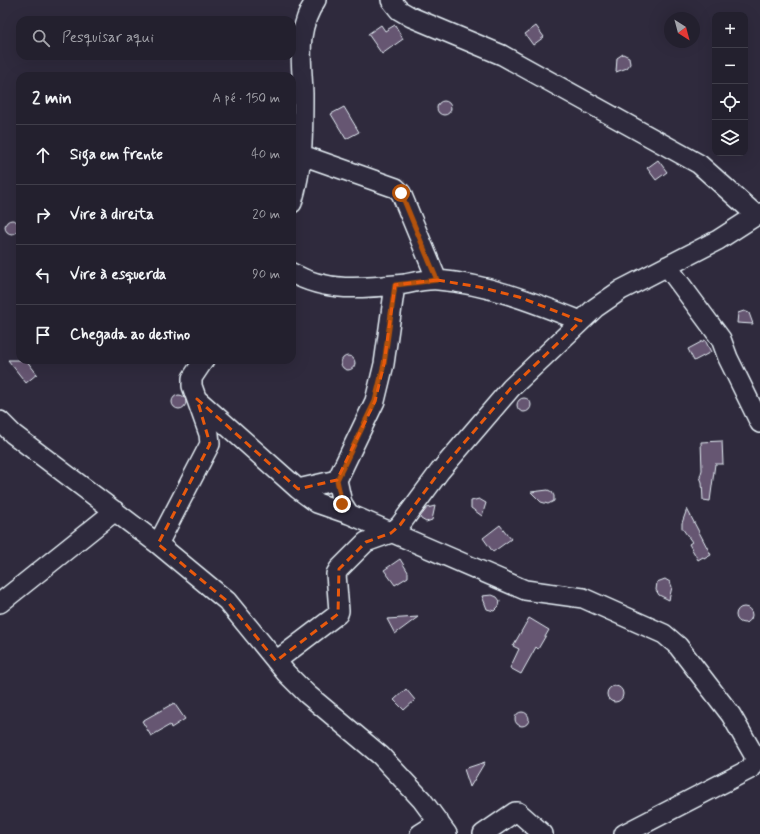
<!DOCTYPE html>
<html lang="pt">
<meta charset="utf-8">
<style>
:root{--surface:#23202e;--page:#2f2d3a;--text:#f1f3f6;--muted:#a3a3aa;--line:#403e4a}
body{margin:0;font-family:Mynerve,sans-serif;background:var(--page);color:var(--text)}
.controls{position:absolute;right:12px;top:12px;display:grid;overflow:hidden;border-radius:8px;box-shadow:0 4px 16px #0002}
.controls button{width:36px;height:36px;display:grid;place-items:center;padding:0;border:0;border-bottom:1px solid var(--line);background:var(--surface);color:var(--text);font:20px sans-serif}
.compass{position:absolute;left:664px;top:12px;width:36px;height:36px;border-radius:50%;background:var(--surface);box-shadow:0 4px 16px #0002;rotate:144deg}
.stop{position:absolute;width:12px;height:12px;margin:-9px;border:3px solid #b45309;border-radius:50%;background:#fff}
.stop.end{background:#b45309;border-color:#fff;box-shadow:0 1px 4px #0008}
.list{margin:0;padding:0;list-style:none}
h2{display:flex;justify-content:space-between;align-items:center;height:52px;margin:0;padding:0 16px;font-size:17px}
h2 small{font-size:13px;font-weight:400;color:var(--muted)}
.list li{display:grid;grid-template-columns:26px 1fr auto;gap:12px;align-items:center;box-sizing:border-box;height:60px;padding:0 16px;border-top:1px solid var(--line)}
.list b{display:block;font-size:15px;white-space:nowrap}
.list em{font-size:13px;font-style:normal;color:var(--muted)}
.icon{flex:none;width:22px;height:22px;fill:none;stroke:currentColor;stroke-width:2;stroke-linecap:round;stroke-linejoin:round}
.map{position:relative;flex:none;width:760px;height:834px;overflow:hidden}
.search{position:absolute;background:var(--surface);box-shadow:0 4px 16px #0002;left:16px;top:16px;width:280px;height:44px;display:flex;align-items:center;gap:10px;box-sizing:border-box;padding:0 14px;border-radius:12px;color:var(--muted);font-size:15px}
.panel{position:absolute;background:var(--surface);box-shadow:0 4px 16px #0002;left:16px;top:72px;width:280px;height:292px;border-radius:12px}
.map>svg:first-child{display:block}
.building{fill:#665672;stroke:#e8f1f8}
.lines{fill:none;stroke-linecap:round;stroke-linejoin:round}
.minor-casing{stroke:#e8f1f8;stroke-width:22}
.minor{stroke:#2f2a3d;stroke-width:19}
.route{stroke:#b45309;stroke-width:5}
.marked{fill:none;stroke:#e8590c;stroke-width:3;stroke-dasharray:8 5;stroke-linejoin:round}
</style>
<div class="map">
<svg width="760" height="834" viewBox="0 0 760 834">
<rect width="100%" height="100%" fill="#2f2a3d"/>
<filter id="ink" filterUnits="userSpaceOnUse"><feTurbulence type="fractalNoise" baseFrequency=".025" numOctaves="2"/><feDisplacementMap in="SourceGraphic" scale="8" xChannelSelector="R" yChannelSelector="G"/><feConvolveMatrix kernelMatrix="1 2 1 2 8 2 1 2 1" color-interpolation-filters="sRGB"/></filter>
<g filter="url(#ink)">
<!-- building -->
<path class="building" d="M 381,25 L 385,31 L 395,25 L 403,39 L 382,54 L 368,34 Z
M 536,26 L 544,37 L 533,45 L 525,34 Z
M 623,54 L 629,57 L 630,64 L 627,68 L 616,72 L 617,58 Z
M437 108a7 7 0 1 1 14 0a7 7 0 1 1-14 0Z
M 344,107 L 359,132 L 346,139 L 331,114 Z
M 658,160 L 667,172 L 656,180 L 647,168 Z
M5 227a7 7 0 1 1 14 0a7 7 0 1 1-14 0Z
M 744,311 L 749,313 L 753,324 L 737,323 L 738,313 Z
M 705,340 L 711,352 L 694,361 L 688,349 Z
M341 363a7 7 0 1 1 14 0a7 7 0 1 1-14 0Z
M 8,360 L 26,360 L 37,374 L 26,383 Z
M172 402a7 7 0 1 1 14 0a7 7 0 1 1-14 0Z
M517 405a7 7 0 1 1 14 0a7 7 0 1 1-14 0Z
M 722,441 L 723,464 L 715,464 L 710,501 L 703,500 L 702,482 L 700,477 L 702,470 L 701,442 Z
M 548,490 L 552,492 L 554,496 L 554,501 L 548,504 L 541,502 L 531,492 Z
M 479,499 L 486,503 L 482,516 L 471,508 L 471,501 Z
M 435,506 L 432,520 L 426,522 L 421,519 L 420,517 L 427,508 Z
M 687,509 L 711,555 L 704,559 L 703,557 L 698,560 L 689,544 L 692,542 L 682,528 L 682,523 Z
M 500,525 L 511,539 L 493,552 L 483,538 Z
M 400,559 L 408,572 L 408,577 L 395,585 L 384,570 Z
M 665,579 L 670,582 L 672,587 L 669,600 L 659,595 L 656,590 L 657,582 Z
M 492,595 L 497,597 L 500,601 L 499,606 L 494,611 L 487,609 L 482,596 Z
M736 615a8 8 0 1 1 16 0a8 8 0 1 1-16 0Z
M 418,617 L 395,634 L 387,619 Z
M 529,618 L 549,630 L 538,649 L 536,647 L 521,674 L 510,668 L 519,649 L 513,646 Z
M607 694a8 8 0 1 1 16 0a8 8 0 1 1-16 0Z
M 406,689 L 415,700 L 404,710 L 394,700 Z
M 174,703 L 185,719 L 171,728 L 170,725 L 151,736 L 142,721 Z
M515 719a7 7 0 1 1 14 0a7 7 0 1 1-14 0Z
M 485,762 L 470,787 L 464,769 Z"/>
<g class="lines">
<defs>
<path id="minor" d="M 391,0 L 399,10 L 411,17 L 502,55 L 699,164 L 756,215
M 302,155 L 396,188 L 401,193 L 437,280
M 292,203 C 303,167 303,131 303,94 C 302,59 295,31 316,0
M 667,266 L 721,339 L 728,358 L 760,423
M 292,273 C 327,293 366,288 405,284 C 415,282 427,279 438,280 C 488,284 535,303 581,321
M 395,285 L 384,364 L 375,401 L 337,480 L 342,503 L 349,514 L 525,590 L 583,598 L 664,634 L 678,646 L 731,715 L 754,755 L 754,762 L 750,769 L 624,834
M 198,400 L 298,489 L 317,503 L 349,514
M 0,421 L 13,434 L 158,544 L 227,601 L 286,673 L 307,694 L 381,756 L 422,800 L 447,834
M 298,489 L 337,480
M 158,544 L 210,444 L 209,434 L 192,386 L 192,378 L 204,360
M 0,603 L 115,511
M 276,661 L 338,614 L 339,611 L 336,574 L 339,569 L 366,542 L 391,533 L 400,525 L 440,471 L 511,388 L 595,308 L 621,290 L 718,240 L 760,213
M 420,834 L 439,822
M 483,834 L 515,812 L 518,812 L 543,834"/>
</defs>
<!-- minor casing -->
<use href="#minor" class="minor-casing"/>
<!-- minor -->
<use href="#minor" class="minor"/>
</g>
</g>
<g class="lines" filter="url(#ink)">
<!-- route -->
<path class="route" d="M 342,504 L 337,480 L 375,401 L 384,364 L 395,285 L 437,280 L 401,193"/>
</g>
<!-- marked area -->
<path class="marked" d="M 437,280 L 479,287 L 519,297 L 581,321 L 511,388 L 440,471 L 400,525 L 391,533 L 366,542 L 339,569 L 338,614 L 276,661 L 227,601 L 158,544 L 210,444 L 197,399 L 298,489 L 337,480 L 375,401 L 384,364 L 395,285 Z"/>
</svg>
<div class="controls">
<button>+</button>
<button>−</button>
<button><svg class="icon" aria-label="locate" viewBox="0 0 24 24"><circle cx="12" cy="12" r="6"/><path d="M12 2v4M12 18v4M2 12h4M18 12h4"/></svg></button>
<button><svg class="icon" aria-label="layers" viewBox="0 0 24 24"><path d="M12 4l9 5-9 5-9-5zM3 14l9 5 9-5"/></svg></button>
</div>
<svg class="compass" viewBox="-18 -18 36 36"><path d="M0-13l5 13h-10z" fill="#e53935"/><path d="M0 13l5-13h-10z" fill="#a3a3aa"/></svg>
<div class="stop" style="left:401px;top:193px"></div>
<div class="stop end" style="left:342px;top:504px"></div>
<div class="search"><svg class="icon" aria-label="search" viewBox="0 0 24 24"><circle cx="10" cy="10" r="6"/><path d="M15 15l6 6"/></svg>Pesquisar aqui</div>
<section class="panel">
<h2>2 min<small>A pé · 150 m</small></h2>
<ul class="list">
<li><svg class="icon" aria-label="ahead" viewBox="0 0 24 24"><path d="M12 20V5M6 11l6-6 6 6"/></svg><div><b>Siga em frente</b></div><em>40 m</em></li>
<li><svg class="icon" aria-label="right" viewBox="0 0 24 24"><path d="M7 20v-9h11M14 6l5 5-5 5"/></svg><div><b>Vire à direita</b></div><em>20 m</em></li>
<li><svg class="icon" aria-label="left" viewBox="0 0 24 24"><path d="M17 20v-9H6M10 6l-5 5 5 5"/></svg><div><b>Vire à esquerda</b></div><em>90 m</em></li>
<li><svg class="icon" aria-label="arrive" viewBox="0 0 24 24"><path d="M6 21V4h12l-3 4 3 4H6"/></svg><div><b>Chegada ao destino</b></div></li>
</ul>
</section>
</div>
